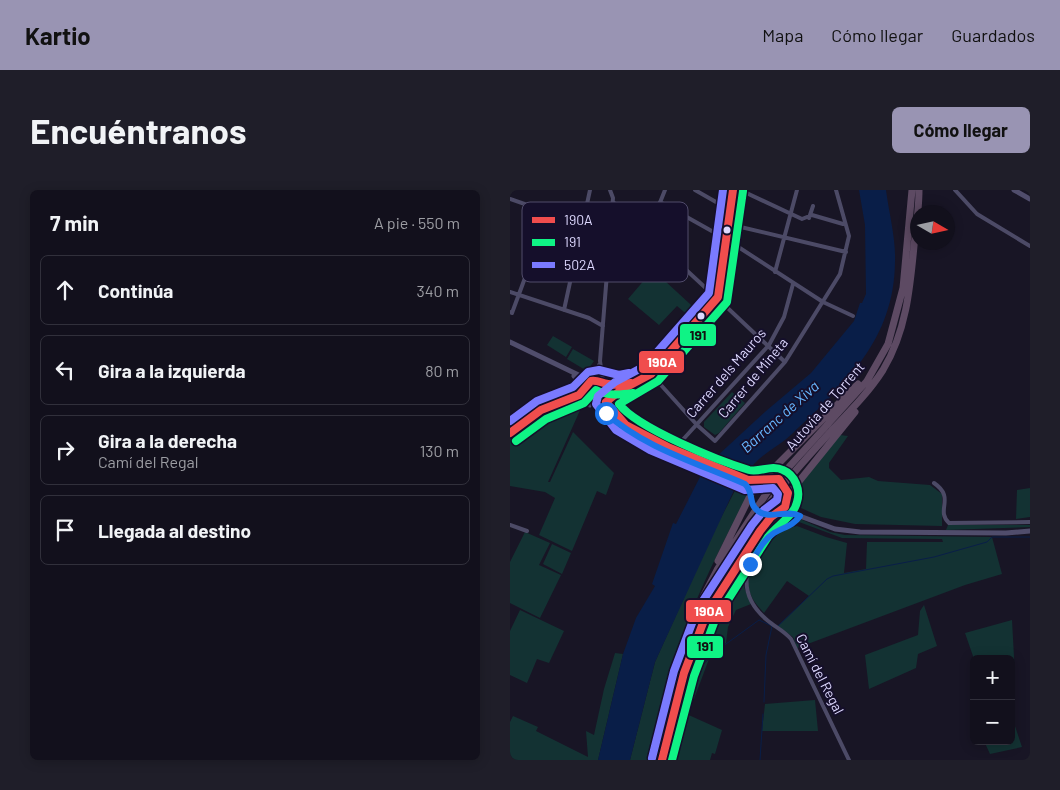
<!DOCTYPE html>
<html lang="es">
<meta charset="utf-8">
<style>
:root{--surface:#12101c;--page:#1f1e29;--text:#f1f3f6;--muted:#9c9da3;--line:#31303b;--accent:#9994b3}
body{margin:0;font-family:Barlow,sans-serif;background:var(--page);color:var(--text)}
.controls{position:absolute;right:15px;bottom:15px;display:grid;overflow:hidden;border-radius:8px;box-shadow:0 2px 12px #0003}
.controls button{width:45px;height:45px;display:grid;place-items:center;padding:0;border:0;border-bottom:1px solid var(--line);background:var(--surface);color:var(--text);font:25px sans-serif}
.compass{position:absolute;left:400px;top:15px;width:45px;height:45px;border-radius:50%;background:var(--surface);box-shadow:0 2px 12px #0003;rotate:99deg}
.stop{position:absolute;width:15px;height:15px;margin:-11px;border:4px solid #1a73e8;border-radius:50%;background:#fff}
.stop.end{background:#1a73e8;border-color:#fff;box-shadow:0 1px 5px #0008}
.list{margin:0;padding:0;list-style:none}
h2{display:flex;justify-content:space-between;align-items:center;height:65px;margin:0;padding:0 20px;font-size:21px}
h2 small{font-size:16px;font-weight:400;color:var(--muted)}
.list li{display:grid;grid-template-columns:32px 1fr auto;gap:15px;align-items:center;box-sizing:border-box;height:70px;margin:0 10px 10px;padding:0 10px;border:1px solid var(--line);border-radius:8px}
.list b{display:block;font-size:19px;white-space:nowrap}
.list p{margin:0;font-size:16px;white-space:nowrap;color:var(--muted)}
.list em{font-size:16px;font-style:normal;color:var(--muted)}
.icon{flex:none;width:28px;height:28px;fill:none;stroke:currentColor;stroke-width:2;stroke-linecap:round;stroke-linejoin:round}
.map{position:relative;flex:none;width:520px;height:570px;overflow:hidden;border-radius:8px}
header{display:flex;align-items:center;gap:30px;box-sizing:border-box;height:70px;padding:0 25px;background:var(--accent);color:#111}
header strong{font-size:24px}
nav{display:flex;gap:28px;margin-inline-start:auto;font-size:18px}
.intro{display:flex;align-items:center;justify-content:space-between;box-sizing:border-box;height:120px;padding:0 30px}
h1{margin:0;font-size:35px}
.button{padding:12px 22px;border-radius:8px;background:var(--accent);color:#111;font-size:18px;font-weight:700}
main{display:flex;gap:30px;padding:0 30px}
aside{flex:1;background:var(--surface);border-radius:8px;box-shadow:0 2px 12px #0003}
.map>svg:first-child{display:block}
.green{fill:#133233}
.water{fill:#091e48}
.pier{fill:#181525}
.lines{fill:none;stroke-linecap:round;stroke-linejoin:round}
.stream{stroke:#091e48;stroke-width:1}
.street{stroke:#4c4a66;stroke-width:4}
.secondary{stroke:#504d6c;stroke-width:5}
.highway{stroke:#5d4a63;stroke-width:7}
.bus-1-casing{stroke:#150f2b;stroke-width:11}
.bus-2-casing{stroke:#150f2b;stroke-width:11}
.bus-3-casing{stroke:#150f2b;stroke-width:11}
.bus-1{stroke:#f04d4d;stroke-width:8}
.bus-2{stroke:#0ff385;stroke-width:8}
.bus-3{stroke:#7a7aff;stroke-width:8}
.route{stroke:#1a73e8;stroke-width:6}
.bus-dot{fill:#ded9ff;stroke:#150f2b;stroke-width:2}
.labels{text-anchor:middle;stroke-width:4;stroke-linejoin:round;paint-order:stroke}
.street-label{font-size:14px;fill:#ded9ff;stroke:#150f2b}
.water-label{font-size:15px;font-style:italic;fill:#67b6ff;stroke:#150f2b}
.key{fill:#150f2b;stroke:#514c6b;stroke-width:1}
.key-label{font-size:14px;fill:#ded9ff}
.line-badge{stroke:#150f2b;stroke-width:2}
.badge-label{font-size:14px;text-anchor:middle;font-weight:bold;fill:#fff}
.pale-badge-label{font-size:14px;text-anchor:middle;font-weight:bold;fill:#111}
</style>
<header>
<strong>Kartio</strong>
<nav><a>Mapa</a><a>Cómo llegar</a><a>Guardados</a></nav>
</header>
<div class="intro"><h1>Encuéntranos</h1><a class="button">Cómo llegar</a></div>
<main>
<aside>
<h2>7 min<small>A pie · 550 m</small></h2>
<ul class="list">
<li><svg class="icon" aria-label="ahead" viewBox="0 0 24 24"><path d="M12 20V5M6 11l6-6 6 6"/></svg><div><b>Continúa</b></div><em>340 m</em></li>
<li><svg class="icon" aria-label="left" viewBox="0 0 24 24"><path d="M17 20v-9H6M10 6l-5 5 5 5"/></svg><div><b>Gira a la izquierda</b></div><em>80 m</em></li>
<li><svg class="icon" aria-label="right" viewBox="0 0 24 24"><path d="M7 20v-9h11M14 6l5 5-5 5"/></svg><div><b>Gira a la derecha</b><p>Camí del Regal</p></div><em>130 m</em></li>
<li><svg class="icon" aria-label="arrive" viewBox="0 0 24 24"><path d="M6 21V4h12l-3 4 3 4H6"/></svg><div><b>Llegada al destino</b></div></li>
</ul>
</aside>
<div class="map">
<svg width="520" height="570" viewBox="0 0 520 570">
<rect width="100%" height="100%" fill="#181525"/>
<!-- green -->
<path class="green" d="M 105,45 L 192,125 L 186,132 L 167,116 L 149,135 L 118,109 L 136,88 L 121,74 L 103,73 Z
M 43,146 L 62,157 L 56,167 L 37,155 Z
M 63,159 L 84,171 L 77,181 L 57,169 Z
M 70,192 L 73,196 L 71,201 L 44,213 L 43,206 L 56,204 L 64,194 L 68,195 Z
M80 204a8 8 0 1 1 16 0a8 8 0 1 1-16 0Z
M 222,202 L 235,213 L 209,243 L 205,245 L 194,237 L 194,232 Z
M 71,218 L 38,292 L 40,292 L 63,242 L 104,283 L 96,305 L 87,301 L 62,361 L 29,345 L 45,308 L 35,302 L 0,296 L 0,249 C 17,228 44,218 71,218 Z
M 330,245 L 338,246 L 319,273 L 319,278 L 331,290 L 359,287 L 368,291 L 420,295 L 432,304 L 432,336 L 345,334 L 311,327 L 291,318 L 292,302 L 286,298 Z
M 229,293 L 234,296 L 238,304 C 215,349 191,394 175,440 C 160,483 149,526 139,570 L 120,570 L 145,472 L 204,341 Z
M 520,298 L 520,327 L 506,329 L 507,300 Z
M 275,325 L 278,335 C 258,342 233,365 233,388 C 233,398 238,406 241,414 L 226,420 L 218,437 L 216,453 L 177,488 L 211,407 L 245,352 L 263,328 Z
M 290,329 L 320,342 L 335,345 L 482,347 L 492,384 L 455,395 L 287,458 L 283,447 L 268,436 L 299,406 L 277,391 L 254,423 C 247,415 241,409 239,399 C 230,370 262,342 287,336 L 316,347 L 337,353 L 334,383 L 356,379 L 357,352 L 433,352 L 432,349 L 332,348 L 289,332 Z
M 438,335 L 520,335 L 520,337 L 436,340 Z
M 15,342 L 40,353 L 29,375 L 51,385 L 30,428 L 0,413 L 0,372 Z
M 42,354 L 61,363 L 52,384 L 33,374 Z
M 414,415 L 427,456 L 408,464 L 406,478 L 359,499 L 355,465 L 408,445 L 410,421 Z
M 10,420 L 54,441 L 39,473 L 27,469 L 17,493 L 0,485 L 0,441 Z
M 502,430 L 505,485 L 501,487 L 501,469 L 464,469 L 455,443 Z
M 105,463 L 113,464 L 88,570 L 0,570 L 0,532 L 3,526 L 28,537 L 26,541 L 78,567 L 76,541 L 84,545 L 94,499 Z
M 199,469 L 184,509 L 177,506 L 181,487 Z
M 305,510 L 308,541 L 252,541 L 255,514 Z
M 172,522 L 212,540 L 205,564 L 202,563 L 200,570 L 160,570 Z
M 502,527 L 512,557 L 480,564 L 474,551 L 501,551 Z"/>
<!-- water -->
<path class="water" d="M 349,0 L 376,0 C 379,23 386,49 385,72 C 384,150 336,193 283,243 C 271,255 255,262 244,274 C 237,281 231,290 225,298 L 145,472 L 120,570 L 88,570 L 113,464 L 126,428 L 145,396 L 142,394 L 163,333 L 166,334 L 191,285 L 205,268 L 256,221 L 301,183 L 344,131 L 350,113 L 352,113 L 356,104 L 355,35 Z"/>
<!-- pier -->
<path class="pier" d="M 202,268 L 240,283 L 231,294 L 193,278 Z"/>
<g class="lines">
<!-- stream -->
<path class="stream" d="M 268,436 L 317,389 L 323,386 L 424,367 L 477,352 L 482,347 L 520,347
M 160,570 L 180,487 L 205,462 L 249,430 L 262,436 L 256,465 L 254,512
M 250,570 L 253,524"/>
<!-- street -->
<path class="street" d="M 185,0 L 220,20
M 230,0 L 292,29 L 302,25 L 333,34
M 445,0 L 467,24 L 520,56
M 0,1 L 1,0
M 0,9 L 72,34
M 103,12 L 200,102
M 150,12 L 216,49 L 313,112 L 343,126
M 299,28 L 303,16
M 218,34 L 336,62
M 137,45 L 155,0
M 265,82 L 287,0
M 0,102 L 79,128 L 93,136
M 207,108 L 275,172
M 54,120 L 80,0
M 0,122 L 2,123 L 39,23
M 141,184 L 187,235 L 205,251 L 275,172 L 330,84 L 339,46 L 326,0
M 84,190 L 89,175
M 93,191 L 90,171 L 103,8 L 100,0
M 108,227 L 144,246 L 168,255 L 259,155 L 274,127 L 283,94
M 424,293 C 446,308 425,320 439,333 L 520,332
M 291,326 C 282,337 269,338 259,347 C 232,372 227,405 257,430 C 265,437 273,440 281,449 L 339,570
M 0,335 L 17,341"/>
<!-- secondary -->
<path class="secondary" d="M 504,0 L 520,9
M 198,115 L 199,104 L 204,100
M 0,152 L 81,191
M 64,186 L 75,198
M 96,194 L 121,193
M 99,209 L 141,184 L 208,107 L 223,0
M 54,211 L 74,202
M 96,212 C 102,221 107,229 116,235 C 151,259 199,273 238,290 L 249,290
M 80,215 L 74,202 L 77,194 L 84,190 L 96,194 L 99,199 L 98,210
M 89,216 L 112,238 L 235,294 L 241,300
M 38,217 L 69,213 L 92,215
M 0,243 L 16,229 L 42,216
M241 306a19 19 0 1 1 38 0a19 19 0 1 1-38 0Z
M 268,323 L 287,325 L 325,339 L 350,342 L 496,343 L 520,341"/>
<!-- highway -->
<path class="highway" d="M 255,287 L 348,194
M 278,305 L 345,222
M 208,371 L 241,304
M 210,401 L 233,366 L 263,325
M 145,570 L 172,464 L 194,405 L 207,380 L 256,304 L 278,278 L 357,191 L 378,154 L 393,98 L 402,0
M 152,570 C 171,487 196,408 243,336 C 266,301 294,271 322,240 C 340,221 359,202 373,180 C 396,142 400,99 404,56 C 406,38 409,19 409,0"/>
<defs>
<path id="bus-1" d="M 0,243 L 31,220 L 69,205 L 81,191 C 88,190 91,193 98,194 C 106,196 113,194 121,193
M 152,570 L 174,483 L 196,425 L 250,341 L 261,327 L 275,317 L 278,303 L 269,289 L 238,290 L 160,258 L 116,235 L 96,212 L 111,200 L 141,184 L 208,107 L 223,0"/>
<path id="bus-2" d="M 6,251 L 36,229 L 74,213 L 86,200 C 98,206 110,205 123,203
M 162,570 L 184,486 L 205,430 L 258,347 C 267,335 284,326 287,312 C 291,300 285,285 273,280 C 261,274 250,283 239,280 C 209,271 127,238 109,214 L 148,191 L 217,112 L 233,1"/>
<path id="bus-3" d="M 0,231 L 27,211 L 63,197 L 78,182 L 89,180 L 109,185 L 119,183
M 142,568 L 164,481 L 187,420 L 242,335 L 254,320 L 267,310 L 268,304 L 263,298 L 235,300 L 140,260 L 106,240 L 86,214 L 88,206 L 105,192 L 135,176 L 199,103 L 213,0"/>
</defs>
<!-- bus-1 casing -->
<use href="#bus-1" class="bus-1-casing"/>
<!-- bus-2 casing -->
<use href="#bus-2" class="bus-2-casing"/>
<!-- bus-3 casing -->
<use href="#bus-3" class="bus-3-casing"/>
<!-- bus-1 -->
<use href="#bus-1" class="bus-1"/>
<!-- bus-2 -->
<use href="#bus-2" class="bus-2"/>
<!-- bus-3 -->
<use href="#bus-3" class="bus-3"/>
</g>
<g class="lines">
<!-- route -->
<path class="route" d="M 96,223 C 132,257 190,274 235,294 C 244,302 238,314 248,321 C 260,330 276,319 290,326 C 283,336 274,337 264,343 C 253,350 247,363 240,374"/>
</g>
<!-- markers -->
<g class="bus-dot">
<circle cx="217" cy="40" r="4.5"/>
<circle cx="191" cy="126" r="4.5"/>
</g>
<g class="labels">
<!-- street labels -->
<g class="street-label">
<text transform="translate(216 183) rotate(-49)" y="5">Carrer dels Mauros</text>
<text transform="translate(243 188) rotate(-50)" y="5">Carrer de Mineta</text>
<text transform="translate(315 216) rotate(-49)" y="5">Autovia de Torrent</text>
<text transform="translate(310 484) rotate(63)" y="5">Camí del Regal</text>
</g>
<!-- water labels -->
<g class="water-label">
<text transform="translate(270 227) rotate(-42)" y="5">Barranc de Xiva</text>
</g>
</g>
<!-- legend -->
<rect x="12" y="12" width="166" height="80" rx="8" class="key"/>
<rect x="22" y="27" width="23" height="6" fill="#f04d4d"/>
<rect x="22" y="49" width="23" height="7" fill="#0ff385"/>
<rect x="22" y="72" width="23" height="6" fill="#7a7aff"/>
<g class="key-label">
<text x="54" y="35">190A</text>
<text x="54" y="57">191</text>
<text x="54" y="80">502A</text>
</g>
<g class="line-badge">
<rect x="169" y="133" width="38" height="24" rx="5" fill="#0ff385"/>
<rect x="128" y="160" width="47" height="24" rx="5" fill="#f04d4d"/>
<rect x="175" y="409" width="47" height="24" rx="5" fill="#f04d4d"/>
<rect x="176" y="445" width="38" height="24" rx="5" fill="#0ff385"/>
</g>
<g class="badge-label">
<text x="152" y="177">190A</text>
<text x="199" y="426">190A</text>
</g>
<g class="pale-badge-label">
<text x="188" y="150">191</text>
<text x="195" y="461">191</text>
</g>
</svg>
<div class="controls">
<button>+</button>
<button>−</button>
</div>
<svg class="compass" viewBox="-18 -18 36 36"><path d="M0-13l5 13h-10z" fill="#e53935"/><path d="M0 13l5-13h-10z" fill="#9c9da3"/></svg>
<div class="stop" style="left:96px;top:223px"></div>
<div class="stop end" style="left:240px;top:374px"></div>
</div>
</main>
